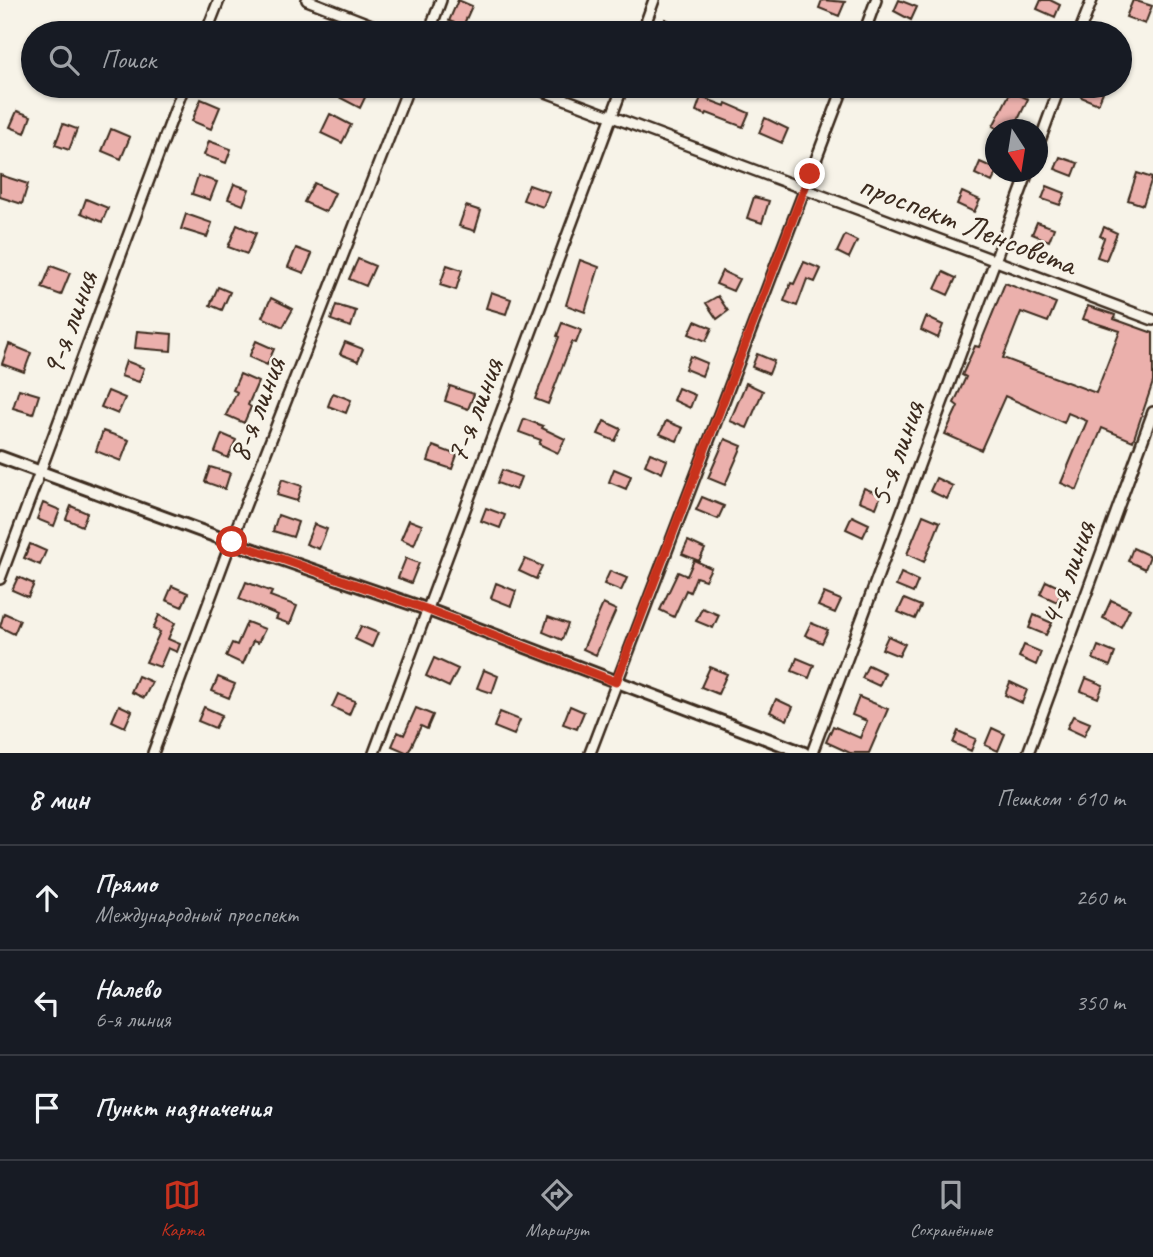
<!DOCTYPE html>
<html lang="ru">
<meta charset="utf-8">
<style>
:root{--surface:#171b24;--page:#20242c;--text:#f1f3f6;--muted:#9ea1a6;--line:#363941;--accent:#c8321e}
body{margin:0;font-family:Caveat,sans-serif;background:var(--page);color:var(--text)}
.compass{position:absolute;left:985px;top:119px;width:63px;height:63px;border-radius:50%;background:var(--surface);box-shadow:0 2px 5px #0004;rotate:168deg}
.stop{position:absolute;width:21px;height:21px;margin:-16px;border:5px solid #c8321e;border-radius:50%;background:#fff}
.stop.end{background:#c8321e;border-color:#fff;box-shadow:0 2px 7px #0008}
.list{margin:0;padding:0;list-style:none}
h2{display:flex;justify-content:space-between;align-items:center;height:91px;margin:0;padding:0 28px;font-size:30px}
h2 small{font-size:23px;font-weight:400;color:var(--muted)}
.list li{display:grid;grid-template-columns:46px 1fr auto;gap:21px;align-items:center;box-sizing:border-box;height:105px;padding:0 28px;border-top:2px solid var(--line)}
.list b{display:block;font-size:26px;white-space:nowrap}
.list p{margin:0;font-size:23px;white-space:nowrap;color:var(--muted)}
.list em{font-size:23px;font-style:normal;color:var(--muted)}
.icon{flex:none;width:38px;height:38px;fill:none;stroke:currentColor;stroke-width:2;stroke-linecap:round;stroke-linejoin:round}
.map{position:relative;flex:none;width:1153px;height:753px;overflow:hidden}
.search{position:absolute;background:var(--surface);box-shadow:0 2px 5px #0004;left:21px;right:21px;top:21px;height:77px;display:flex;align-items:center;gap:18px;box-sizing:border-box;padding:0 24px;border-radius:38px;color:var(--muted);font-size:26px}
.sheet{height:406px;background:var(--surface)}
nav{display:flex;justify-content:space-around;align-items:center;box-sizing:border-box;height:98px;border-top:2px solid var(--line);background:var(--surface);font-size:19px;color:var(--muted)}
nav a{display:grid;justify-items:center;gap:4px}
nav .on{color:var(--accent)}
.map>svg:first-child{display:block}
.building{fill:#ebb0ac;stroke:#3b2a1e;stroke-width:2}
.lines{fill:none;stroke-linecap:round;stroke-linejoin:round}
.minor-casing{stroke:#3b2a1e;stroke-width:14}
.tertiary-casing{stroke:#3b2a1e;stroke-width:16}
.minor{stroke:#f7f3e8;stroke-width:9}
.tertiary{stroke:#f7f3e8;stroke-width:10}
.route{stroke:#c8321e;stroke-width:9}
.labels{text-anchor:middle;stroke-width:5;stroke-linejoin:round;paint-order:stroke}
.street-label{font-size:33px;fill:#3b2a1e;stroke:#f7f3e8}
</style>
<div class="map">
<svg width="1153" height="753" viewBox="0 0 1153 753">
<rect width="100%" height="100%" fill="#f7f3e8"/>
<filter id="ink" filterUnits="userSpaceOnUse"><feTurbulence type="fractalNoise" baseFrequency=".0143" numOctaves="2"/><feDisplacementMap in="SourceGraphic" scale="14" xChannelSelector="R" yChannelSelector="G"/><feConvolveMatrix kernelMatrix="1 2 1 2 8 2 1 2 1" color-interpolation-filters="sRGB"/></filter>
<g filter="url(#ink)">
<!-- building -->
<path class="building" d="M 458,0 L 472,6 L 463,26 L 449,21 Z
M 822,0 L 845,2 L 839,16 L 819,8 Z
M 899,0 L 917,7 L 911,20 L 894,11 Z
M 1041,0 L 1050,0 L 1060,5 L 1055,17 L 1037,9 Z
M 1133,0 L 1152,6 L 1145,24 L 1126,17 Z
M 665,19 L 698,33 L 659,33 Z
M 344,86 L 362,86 L 369,89 L 360,108 L 339,97 Z
M 1085,86 L 1103,92 L 1098,104 L 1081,97 Z
M 1011,91 L 1028,99 L 1013,130 L 1000,130 L 993,126 Z
M 701,97 L 725,106 L 726,103 L 749,113 L 743,127 L 707,113 L 706,115 L 696,111 Z
M 201,99 L 220,107 L 211,129 L 192,121 Z
M 17,111 L 31,116 L 25,133 L 10,127 Z
M 330,114 L 351,125 L 342,143 L 321,133 Z
M 765,118 L 788,129 L 782,143 L 759,133 Z
M 63,124 L 77,129 L 69,150 L 55,145 Z
M 111,129 L 130,137 L 121,159 L 102,151 Z
M 209,141 L 231,149 L 226,163 L 204,155 Z
M 1060,157 L 1078,163 L 1073,176 L 1055,169 Z
M 980,162 L 996,169 L 997,172 L 992,182 L 975,174 Z
M 1137,173 L 1152,178 L 1143,205 L 1128,200 Z
M 0,175 L 28,184 L 22,204 L 0,197 Z
M 198,176 L 217,182 L 210,200 L 192,194 Z
M 314,183 L 335,193 L 326,212 L 304,202 Z
M 234,184 L 249,189 L 243,205 L 228,199 Z
M 529,185 L 549,192 L 543,207 L 523,200 Z
M 1047,186 L 1065,193 L 1060,205 L 1042,199 Z
M 962,192 L 980,200 L 974,212 L 957,204 Z
M 754,197 L 769,201 L 762,223 L 747,218 Z
M 86,199 L 108,208 L 102,222 L 81,213 Z
M 466,206 L 481,211 L 475,231 L 459,226 Z
M 186,214 L 212,223 L 207,237 L 181,229 Z
M 1037,222 L 1054,228 L 1049,241 L 1032,234 Z
M 237,225 L 256,233 L 247,254 L 228,247 Z
M 1104,227 L 1117,233 L 1106,260 L 1097,257 L 1104,238 L 1100,236 Z
M 845,235 L 857,241 L 849,258 L 837,252 Z
M 296,248 L 312,254 L 304,273 L 288,267 Z
M 358,259 L 375,266 L 366,286 L 349,279 Z
M 580,260 L 599,267 L 585,312 L 566,305 Z
M 804,262 L 821,269 L 815,282 L 807,279 L 797,306 L 784,301 L 791,283 L 794,284 Z
M 447,265 L 462,270 L 456,290 L 440,285 Z
M 51,266 L 70,273 L 61,295 L 42,288 Z
M 722,271 L 739,279 L 733,291 L 716,284 Z
M 943,272 L 956,278 L 948,295 L 935,289 Z
M 1005,283 L 1056,303 L 1048,322 L 1021,312 L 1003,358 L 1096,393 L 1120,331 L 1083,319 L 1088,306 L 1115,315 L 1114,319 L 1153,333 L 1153,382 L 1133,441 L 1102,428 L 1077,490 L 1061,483 L 1087,421 L 1068,413 L 1064,423 L 1005,396 L 981,450 L 945,434 L 958,406 L 954,403 L 966,377 L 962,375 L 975,346 L 979,347 Z
M 218,287 L 230,292 L 222,310 L 210,305 Z
M 491,292 L 511,299 L 506,314 L 486,308 Z
M 718,296 L 728,311 L 717,319 L 706,303 Z
M 271,298 L 293,309 L 283,327 L 262,317 Z
M 336,305 L 356,311 L 351,327 L 331,320 Z
M 926,317 L 943,325 L 938,338 L 921,330 Z
M 695,321 L 712,328 L 706,341 L 689,334 Z
M 562,323 L 581,330 L 576,343 L 572,342 L 548,404 L 535,399 L 559,337 L 557,336 Z
M 137,331 L 172,334 L 171,351 L 135,348 Z
M 256,341 L 274,349 L 267,365 L 249,357 Z
M 345,342 L 363,349 L 358,361 L 340,354 Z
M 9,344 L 31,353 L 24,372 L 2,364 Z
M 757,354 L 774,361 L 769,374 L 752,367 Z
M 690,356 L 707,363 L 702,376 L 685,369 Z
M 126,361 L 144,368 L 139,382 L 121,376 Z
M 240,374 L 258,382 L 248,405 L 251,407 L 244,423 L 226,415 L 237,392 L 233,390 Z
M 746,383 L 763,391 L 747,428 L 730,421 Z
M 450,386 L 474,394 L 468,409 L 445,401 Z
M 678,388 L 695,395 L 690,408 L 673,400 Z
M 19,389 L 39,395 L 33,414 L 13,408 Z
M 108,391 L 125,398 L 118,414 L 101,407 Z
M 333,393 L 351,400 L 346,413 L 328,406 Z
M 524,419 L 543,426 L 542,428 L 565,439 L 558,453 L 539,444 L 541,440 L 519,432 Z
M 604,421 L 621,429 L 615,441 L 598,434 Z
M 666,421 L 683,428 L 677,441 L 660,434 Z
M 103,431 L 129,440 L 121,461 L 96,451 Z
M 222,434 L 236,440 L 228,458 L 215,452 Z
M 725,439 L 742,446 L 725,485 L 708,478 Z
M 433,446 L 457,455 L 452,469 L 428,461 Z
M 650,453 L 667,460 L 662,473 L 645,465 Z
M 210,467 L 230,473 L 225,489 L 205,482 Z
M 614,469 L 631,476 L 626,489 L 609,482 Z
M 502,470 L 521,477 L 516,490 L 497,483 Z
M 936,478 L 953,486 L 947,499 L 930,491 Z
M 282,479 L 302,486 L 297,501 L 277,495 Z
M 864,488 L 881,495 L 876,508 L 859,501 Z
M 702,497 L 724,506 L 718,519 L 696,510 Z
M 43,503 L 60,510 L 54,526 L 37,519 Z
M 71,506 L 87,513 L 82,526 L 66,519 Z
M 486,508 L 505,515 L 500,528 L 481,521 Z
M 278,515 L 298,522 L 293,537 L 273,531 Z
M 923,515 L 940,522 L 924,562 L 907,554 Z
M 852,516 L 869,524 L 863,537 L 846,529 Z
M 409,520 L 422,525 L 414,545 L 401,539 Z
M 314,524 L 327,529 L 319,549 L 306,544 Z
M 688,541 L 705,549 L 699,561 L 682,554 Z
M 30,544 L 46,551 L 40,565 L 24,558 Z
M 1133,548 L 1150,556 L 1145,569 L 1128,561 Z
M 406,558 L 419,563 L 411,583 L 398,578 Z
M 525,559 L 542,566 L 536,579 L 519,571 Z
M 694,560 L 711,568 L 705,580 L 696,577 L 690,592 L 686,590 L 674,617 L 660,610 L 678,572 L 687,576 Z
M 610,571 L 627,578 L 621,591 L 604,584 Z
M 901,573 L 918,581 L 913,593 L 896,586 Z
M 18,577 L 34,584 L 28,597 L 12,590 Z
M 1046,581 L 1063,589 L 1057,602 L 1040,594 Z
M 246,582 L 272,592 L 270,596 L 297,606 L 290,624 L 276,619 L 278,615 L 239,599 Z
M 496,583 L 516,591 L 511,606 L 491,598 Z
M 172,586 L 188,593 L 182,607 L 166,600 Z
M 824,593 L 841,600 L 835,613 L 818,606 Z
M 904,599 L 921,606 L 915,619 L 898,612 Z
M 1111,600 L 1130,609 L 1121,627 L 1103,618 Z
M 603,604 L 616,610 L 596,655 L 583,649 Z
M 702,608 L 719,615 L 713,628 L 696,621 Z
M 4,613 L 20,620 L 14,634 L 0,627 Z
M 159,615 L 175,623 L 168,639 L 180,644 L 177,652 L 168,648 L 160,667 L 146,662 L 160,632 L 153,629 Z
M 1034,615 L 1052,623 L 1046,635 L 1029,628 Z
M 548,617 L 568,624 L 562,640 L 543,632 Z
M 247,622 L 265,629 L 258,643 L 253,641 L 243,664 L 226,656 L 232,643 L 237,645 Z
M 811,623 L 828,630 L 822,643 L 805,635 Z
M 361,626 L 378,633 L 372,647 L 355,639 Z
M 888,636 L 905,644 L 899,656 L 882,649 Z
M 1024,645 L 1041,652 L 1036,665 L 1019,657 Z
M 1098,646 L 1115,653 L 1110,666 L 1093,659 Z
M 434,658 L 458,669 L 449,687 L 426,676 Z
M 797,658 L 814,665 L 809,678 L 792,671 Z
M 868,665 L 885,673 L 879,686 L 862,678 Z
M 710,667 L 727,674 L 718,694 L 701,687 Z
M 484,670 L 498,676 L 492,693 L 477,688 Z
M 138,676 L 152,682 L 144,698 L 131,692 Z
M 218,677 L 235,684 L 229,698 L 212,691 Z
M 1086,678 L 1103,685 L 1098,698 L 1081,691 Z
M 1010,682 L 1027,690 L 1022,703 L 1005,695 Z
M 338,694 L 355,701 L 349,715 L 332,707 Z
M 859,697 L 888,709 L 869,753 L 850,753 L 826,742 L 833,726 L 860,738 L 867,721 L 852,715 Z
M 776,699 L 793,707 L 787,720 L 770,712 Z
M 119,705 L 132,711 L 125,727 L 112,721 Z
M 570,706 L 584,712 L 577,729 L 563,724 Z
M 204,707 L 222,715 L 215,728 L 198,721 Z
M 416,708 L 433,715 L 427,729 L 421,726 L 408,753 L 392,746 L 398,732 L 404,735 Z
M 500,712 L 520,720 L 514,735 L 494,727 Z
M 1073,716 L 1090,723 L 1084,736 L 1067,728 Z
M 992,728 L 1005,734 L 998,751 L 985,745 Z
M 958,731 L 976,739 L 971,751 L 953,743 Z"/>
<g class="lines">
<defs>
<path id="minor" d="M 307,0 L 392,33
M 206,33 L 219,0
M 429,33 L 441,0
M 642,33 L 654,0
M 864,33 L 876,0
M 1079,33 L 1092,0
M 530,86 L 1153,320
M 1038,146 L 1060,86
M 0,579 L 184,86
M 153,753 L 231,542 L 409,86
M 374,753 L 623,86
M 590,753 L 844,86
M 812,753 L 1028,172
M 1028,753 L 1153,412"/>
<path id="tertiary" d="M 0,457 L 231,542 L 426,609 L 804,753"/>
</defs>
<!-- minor casing -->
<use href="#minor" class="minor-casing"/>
<!-- tertiary casing -->
<use href="#tertiary" class="tertiary-casing"/>
<!-- minor -->
<use href="#minor" class="minor"/>
<!-- tertiary -->
<use href="#tertiary" class="tertiary"/>
</g>
</g>
<g class="lines" filter="url(#ink)">
<!-- route -->
<path class="route" d="M 232,542 L 426,609 L 616,682 L 810,174"/>
</g>
<g class="labels">
<!-- street labels -->
<g class="street-label">
<text transform="translate(968 223) rotate(21)" y="12">проспект Ленсовета</text>
<text transform="translate(68 323) rotate(-70)" y="12">9-я линия</text>
<text transform="translate(255 409) rotate(-69)" y="12">8-я линия</text>
<text transform="translate(473 410) rotate(-69)" y="12">7-я линия</text>
<text transform="translate(895 453) rotate(-70)" y="12">5-я линия</text>
<text transform="translate(1066 573) rotate(-70)" y="12">4-я линия</text>
</g>
</g>
</svg>
<svg class="compass" viewBox="-18 -18 36 36"><path d="M0-13l5 13h-10z" fill="#e53935"/><path d="M0 13l5-13h-10z" fill="#9ea1a6"/></svg>
<div class="stop" style="left:232px;top:542px"></div>
<div class="stop end" style="left:810px;top:174px"></div>
<div class="search"><svg class="icon" aria-label="search" viewBox="0 0 24 24"><circle cx="10" cy="10" r="6"/><path d="M15 15l6 6"/></svg>Поиск</div>
</div>
<section class="sheet">
<h2>8 мин<small>Пешком · 610 m</small></h2>
<ul class="list">
<li><svg class="icon" aria-label="ahead" viewBox="0 0 24 24"><path d="M12 20V5M6 11l6-6 6 6"/></svg><div><b>Прямо</b><p>Международный проспект</p></div><em>260 m</em></li>
<li><svg class="icon" aria-label="left" viewBox="0 0 24 24"><path d="M17 20v-9H6M10 6l-5 5 5 5"/></svg><div><b>Налево</b><p>6-я линия</p></div><em>350 m</em></li>
<li><svg class="icon" aria-label="arrive" viewBox="0 0 24 24"><path d="M6 21V4h12l-3 4 3 4H6"/></svg><div><b>Пункт назначения</b></div></li>
</ul>
</section>
<nav>
<a class="on"><svg class="icon" aria-label="map" viewBox="0 0 24 24"><path d="M3 6l6-2 6 2 6-2v14l-6 2-6-2-6 2zM9 4v14M15 6v14"/></svg>Карта</a>
<a><svg class="icon" aria-label="directions" viewBox="0 0 24 24"><path d="M12 3l9 9-9 9-9-9zM9 14v-3h6M13 9l2 2-2 2"/></svg>Маршрут</a>
<a><svg class="icon" aria-label="saved" viewBox="0 0 24 24"><path d="M7 4h10v16l-5-4-5 4z"/></svg>Сохранённые</a>
</nav>
